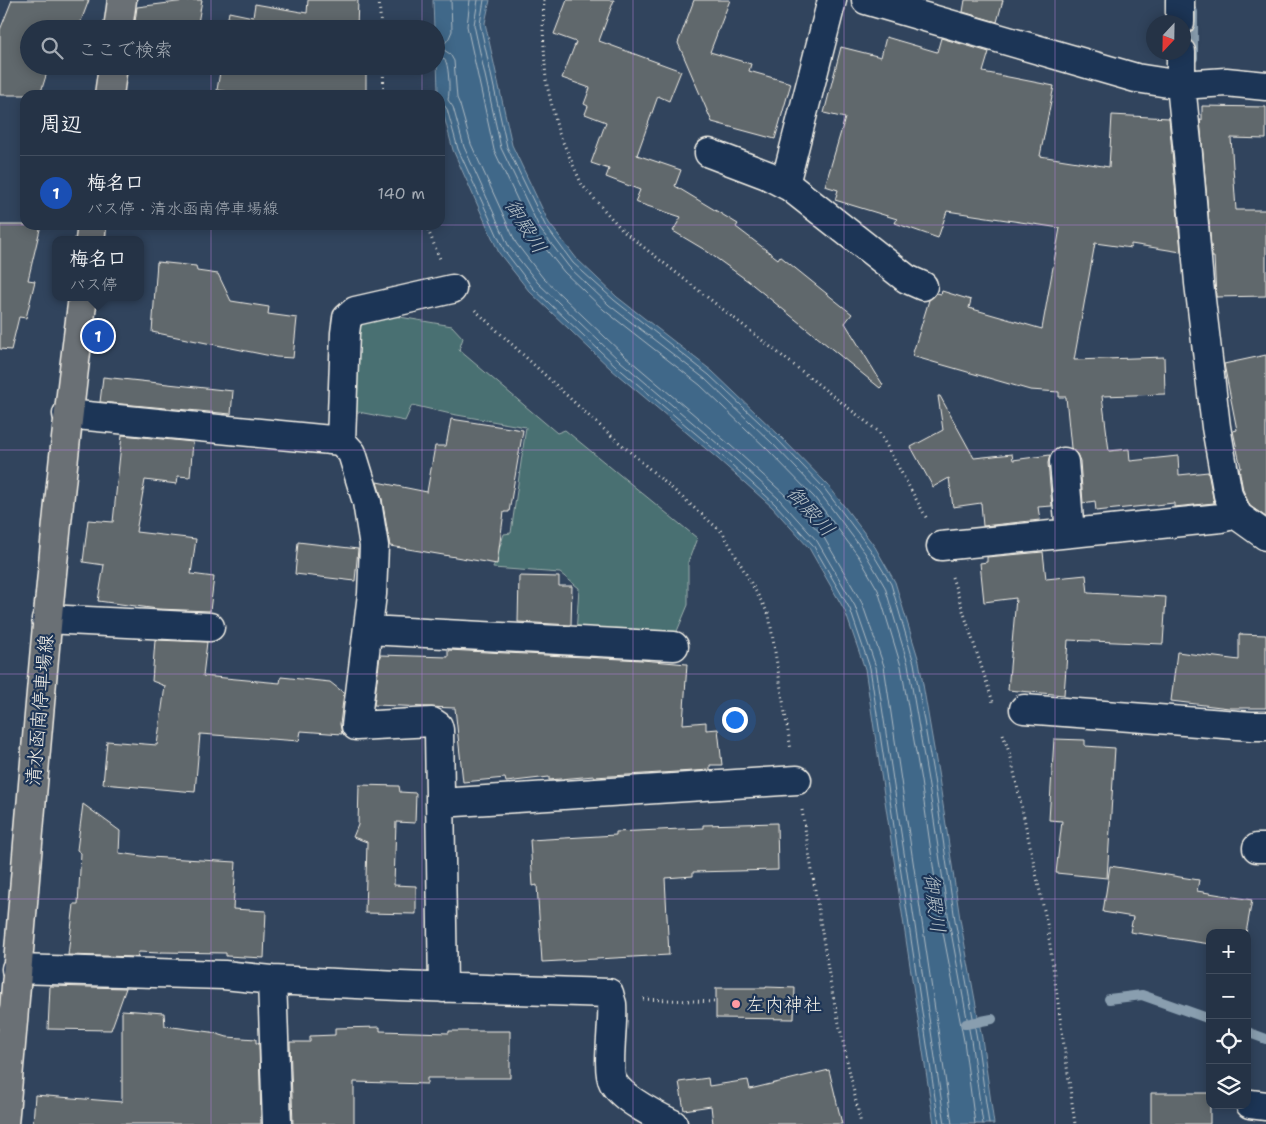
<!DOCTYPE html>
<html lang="ja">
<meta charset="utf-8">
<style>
:root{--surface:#253346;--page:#2d3b4d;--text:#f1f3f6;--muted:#a3aab3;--line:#424e5f;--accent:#ff9aa2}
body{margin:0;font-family:"Shantell Sans","Klee One",sans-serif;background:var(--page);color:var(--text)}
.controls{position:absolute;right:15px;bottom:15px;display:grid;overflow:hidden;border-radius:10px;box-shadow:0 2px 12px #0003}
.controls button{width:45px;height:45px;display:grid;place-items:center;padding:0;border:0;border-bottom:1px solid var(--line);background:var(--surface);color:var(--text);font:25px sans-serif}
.compass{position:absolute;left:1146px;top:15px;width:45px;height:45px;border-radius:50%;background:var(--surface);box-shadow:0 2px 12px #0003;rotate:202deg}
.you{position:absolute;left:734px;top:719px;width:18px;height:18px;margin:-12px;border:4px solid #fff;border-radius:50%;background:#1a73e8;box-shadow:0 0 0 8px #1a73e833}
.badge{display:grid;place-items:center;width:32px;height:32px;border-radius:50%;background:var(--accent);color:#fff;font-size:16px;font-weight:700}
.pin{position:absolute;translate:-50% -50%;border:2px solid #fff;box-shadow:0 1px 5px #0006}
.popup{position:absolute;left:52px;top:236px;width:92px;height:65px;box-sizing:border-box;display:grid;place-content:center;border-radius:10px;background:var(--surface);filter:drop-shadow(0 1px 4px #0005);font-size:16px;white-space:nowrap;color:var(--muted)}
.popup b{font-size:19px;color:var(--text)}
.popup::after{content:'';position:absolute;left:50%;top:100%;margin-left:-10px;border:10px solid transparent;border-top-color:var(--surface)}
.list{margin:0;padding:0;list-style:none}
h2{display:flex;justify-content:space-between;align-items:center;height:65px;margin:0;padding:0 20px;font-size:21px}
h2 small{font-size:16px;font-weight:400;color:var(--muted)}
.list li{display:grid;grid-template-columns:32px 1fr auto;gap:15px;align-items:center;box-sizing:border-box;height:75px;padding:0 20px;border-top:1px solid var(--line)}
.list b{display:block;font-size:19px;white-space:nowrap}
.list p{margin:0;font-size:16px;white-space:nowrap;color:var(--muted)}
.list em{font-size:16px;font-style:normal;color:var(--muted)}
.icon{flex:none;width:28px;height:28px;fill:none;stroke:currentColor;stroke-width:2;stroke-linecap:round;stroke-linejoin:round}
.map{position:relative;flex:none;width:1266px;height:1124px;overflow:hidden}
.search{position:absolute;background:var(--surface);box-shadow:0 2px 12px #0003;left:20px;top:20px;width:425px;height:55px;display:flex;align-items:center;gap:12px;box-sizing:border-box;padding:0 18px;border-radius:28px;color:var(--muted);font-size:19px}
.panel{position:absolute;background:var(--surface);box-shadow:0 2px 12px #0003;left:20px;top:90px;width:425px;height:140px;border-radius:15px}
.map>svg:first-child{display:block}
.green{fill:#496f72;stroke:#9eb0ad}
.water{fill:#416789;stroke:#899eaf}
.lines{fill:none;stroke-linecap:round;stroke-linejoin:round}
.shore{stroke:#acbac2;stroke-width:1}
.stream{stroke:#899eaf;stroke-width:10}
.building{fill:#61676c;stroke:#f4f1e8}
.minor-casing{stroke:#f4f1e8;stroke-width:31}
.major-casing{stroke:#f4f1e8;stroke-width:31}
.path{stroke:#f4f1e8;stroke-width:3;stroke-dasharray:1 4;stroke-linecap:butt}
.minor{stroke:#1d3557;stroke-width:28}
.major{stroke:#6b6f75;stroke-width:28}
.grid{fill:none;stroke:#ab7bcf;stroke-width:1;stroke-opacity:0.55}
.poi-dot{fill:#ff9aa2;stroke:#1d3557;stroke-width:2}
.labels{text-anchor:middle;stroke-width:4.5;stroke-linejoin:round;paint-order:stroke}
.street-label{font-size:19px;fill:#f4f1e8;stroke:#1d3557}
.poi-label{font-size:19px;fill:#f4f1e8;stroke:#1d3557;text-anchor:start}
.water-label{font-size:20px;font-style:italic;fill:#b5c1c7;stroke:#1d3557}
</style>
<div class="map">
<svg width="1266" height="1124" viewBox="0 0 1266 1124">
<rect width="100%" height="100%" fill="#31445d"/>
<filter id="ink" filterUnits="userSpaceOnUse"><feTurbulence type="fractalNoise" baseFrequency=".02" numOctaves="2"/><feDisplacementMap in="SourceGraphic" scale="10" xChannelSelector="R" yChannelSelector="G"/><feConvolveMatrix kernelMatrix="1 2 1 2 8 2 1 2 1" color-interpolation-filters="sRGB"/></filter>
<g filter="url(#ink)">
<!-- green -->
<path class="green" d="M 392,309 L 394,316 L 452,326 L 463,338 L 459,350 L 557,433 L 565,430 L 697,538 L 688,562 L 688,605 L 675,636 L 576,634 L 579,588 L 560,573 L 493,568 L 504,534 L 511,533 L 526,427 L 451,414 L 412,405 L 405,421 L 348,410 L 353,323 Z"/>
<!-- water -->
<path class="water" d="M 433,0 L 490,0 L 485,23 L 512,145 L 549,223 L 577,259 L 617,297 L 712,371 L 780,436 L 828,485 L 875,547 L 895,582 L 919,661 L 939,778 L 960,919 L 982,1038 L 994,1124 L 934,1124 L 865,669 L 845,611 L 809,548 L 772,507 L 718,459 L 612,370 L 529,291 L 499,253 L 453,150 L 440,101 L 440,95 L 438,92 L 436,29 L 434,29 Z"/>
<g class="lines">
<!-- shore -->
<path class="shore" d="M 451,0 L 452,31 L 449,38 L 441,48 L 450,54 L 454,61 L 457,98 L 460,105 L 471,144 L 516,243 L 543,278 L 625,356 L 730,445 L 784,494 L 823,536 L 862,603 L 884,666 L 952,1124
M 470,0 L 467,26 L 494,150 L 533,233 L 564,272 L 604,310 L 700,385 L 767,449 L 814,497 L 859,557 L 878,590 L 901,666 L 921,781 L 941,922 L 964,1041 L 975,1124
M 478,0 L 474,25 L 501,148 L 540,229 L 569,267 L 609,305 L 705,379 L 773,444 L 820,493 L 865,553 L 885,587 L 908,664 L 928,780 L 949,921 L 971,1040 L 983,1124
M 484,0 L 480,24 L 507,147 L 545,225 L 573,263 L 614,300 L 709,375 L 777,439 L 824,488 L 870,549 L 891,584 L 914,663 L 934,779 L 955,920 L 977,1039 L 989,1124
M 436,55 C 441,56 444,58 446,62 C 449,69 450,92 448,100 L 453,107 L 464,147 L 509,247 L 538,283 L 620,361 L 725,450 L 779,499 L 817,541 L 855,606 L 876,667 L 945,1124
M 440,105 L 444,105 L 447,109 L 458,149 L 504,250 L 533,288 L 616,366 L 721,455 L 775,504 L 813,545 L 850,609 L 870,668 L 939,1124"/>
<!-- stream -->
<path class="stream" d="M 1193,12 L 1193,58
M 1109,999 L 1142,995 L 1210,1019
M 966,1024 L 992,1019
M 1247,1032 L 1266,1039"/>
</g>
<!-- building -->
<path class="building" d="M 12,0 L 89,0 L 78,29 L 29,29 L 29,66 L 49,66 L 40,95 L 0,95 L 0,30 Z
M 193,0 L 202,0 L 197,29 L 134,29 L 137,7 Z
M 308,0 L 358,0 L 357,29 L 226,29 L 229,12 L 253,17 L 255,4 L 307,13 Z
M 567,0 L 614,0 L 599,41 L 681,71 L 669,101 L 658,96 L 637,155 L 681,170 L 675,186 L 738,224 L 736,227 L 778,259 L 780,256 L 852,314 L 845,323 L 883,385 L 880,388 L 748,281 L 705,250 L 673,231 L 681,217 L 635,202 L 640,190 L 606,177 L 609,169 L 591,163 L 606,122 L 585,114 L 588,106 L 584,104 L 590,88 L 562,78 L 576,42 L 554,34 Z
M 694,0 L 730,0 L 710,52 L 751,64 L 749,71 L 791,83 L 775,139 L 712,122 L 678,43 Z
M 965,0 L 1003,0 L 997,22 L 963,12 Z
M 886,37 L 937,52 L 941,38 L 989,52 L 983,72 L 1054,86 L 1040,156 L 1109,167 L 1112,115 L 1169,118 L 1181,252 L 1131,244 L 1131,248 L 1095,243 L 1074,360 L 1164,357 L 1165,394 L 1102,396 L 1109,451 L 1129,449 L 1130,461 L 1178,456 L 1179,475 L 1208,472 L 1214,503 L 1174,507 L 1174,503 L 1096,511 L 1095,501 L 1083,503 L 1080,461 L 1077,454 L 1071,448 L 1066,397 L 1059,397 L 1059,392 L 1030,390 L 912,356 L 929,300 L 937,293 L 941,294 L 942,291 L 971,300 L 969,308 L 1042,329 L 1060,228 L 947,211 L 938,238 L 895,223 L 897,219 L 835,200 L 838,190 L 825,186 L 845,118 L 824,113 L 841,47 L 881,57 Z
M 221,66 L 361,66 L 366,68 L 366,95 L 237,95 L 237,93 L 217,90 Z
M 1202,106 L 1266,107 L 1266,139 L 1231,138 L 1236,210 L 1266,210 L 1266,296 L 1216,297 L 1214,257 L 1212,257 L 1200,120 L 1202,120 Z
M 0,225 L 41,225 L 28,280 L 35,281 L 26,318 L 19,317 L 11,350 L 0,349 Z
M 157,262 L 196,266 L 197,271 L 218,274 L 231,301 L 269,307 L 268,314 L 297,318 L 293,358 L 276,357 L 152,332 Z
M 1266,355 L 1266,517 L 1250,506 L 1243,490 L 1239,468 L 1241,468 L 1233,431 L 1237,430 L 1224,364 Z
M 103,377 L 233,391 L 231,414 L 100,402 Z
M 938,396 L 940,396 L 974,458 L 1012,454 L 1013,460 L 1050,455 L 1048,463 L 1052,506 L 1038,507 L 1040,520 L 983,526 L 981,503 L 953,507 L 949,478 L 933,487 L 911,447 L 943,430 Z
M 451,419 L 523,430 L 509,512 L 504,512 L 497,564 L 390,546 L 382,499 L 377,482 L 427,492 L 435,446 L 446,446 Z
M 122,435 L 193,442 L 190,477 L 178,476 L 177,484 L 145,480 L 136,532 L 196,539 L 191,574 L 214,577 L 210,611 L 158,609 L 98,601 L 104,565 L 83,562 L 88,520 L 113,522 Z
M 298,542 L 358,549 L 355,581 L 295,574 Z
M 1043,552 L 1046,579 L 1086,575 L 1088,593 L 1166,597 L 1163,644 L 1068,640 L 1064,695 L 1008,690 L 1016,598 L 984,602 L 980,563 L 987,562 L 987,557 Z
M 519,576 L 559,577 L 559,586 L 572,586 L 571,625 L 518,622 Z
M 1239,634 L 1266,635 L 1266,708 L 1229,708 L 1171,701 L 1177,652 L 1239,660 Z
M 155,640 L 207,642 L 203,676 L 280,683 L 281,677 L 330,682 L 344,693 L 340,724 L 342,734 L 301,731 L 299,741 L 200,734 L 195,792 L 103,784 L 107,741 L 157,745 L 165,686 L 152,681 Z
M 448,650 L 642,660 L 687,664 L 683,724 L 706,722 L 706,730 L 718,729 L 722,765 L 710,765 L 710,770 L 594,777 L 594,776 L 549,780 L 549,777 L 506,782 L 505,778 L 463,782 L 455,708 L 374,705 L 380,655 L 448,657 Z
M 1054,739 L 1085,740 L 1085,746 L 1115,748 L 1107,878 L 1056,873 L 1062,821 L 1049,820 Z
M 359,785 L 399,786 L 400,792 L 416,793 L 415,823 L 396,822 L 394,885 L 416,886 L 416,914 L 365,913 L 367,842 L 353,837 L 358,825 Z
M 83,804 L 120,831 L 119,853 L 149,857 L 236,862 L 233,909 L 266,911 L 264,958 L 226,956 L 226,953 L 160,952 L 160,953 L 139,952 L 137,957 L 68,955 L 74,904 L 78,904 L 81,853 L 77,850 Z
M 777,823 L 778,870 L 693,872 L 693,876 L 665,878 L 669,955 L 542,962 L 537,885 L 533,886 L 530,840 L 616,835 L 616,832 L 703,828 L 703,825 Z
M 1110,866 L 1199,880 L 1197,891 L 1252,900 L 1246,933 L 1210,933 L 1210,944 L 1130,932 L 1133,917 L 1103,912 Z
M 50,986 L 126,988 L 111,1030 L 48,1029 Z
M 766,987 L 795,988 L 794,1019 L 716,1018 L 716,988 L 766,988 Z
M 122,1010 L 164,1013 L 165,1026 L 211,1032 L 227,1037 L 256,1039 L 256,1043 L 259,1043 L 261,1124 L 33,1124 L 35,1095 L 122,1102 Z
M 380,1027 L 380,1031 L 449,1033 L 449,1031 L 510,1031 L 510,1078 L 427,1078 L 427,1084 L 354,1082 L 354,1124 L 293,1124 L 290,1042 L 310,1042 L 310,1036 L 335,1035 L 335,1028 Z
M 829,1070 L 842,1124 L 713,1124 L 711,1106 L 684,1110 L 679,1082 L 708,1078 L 709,1086 L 748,1080 L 750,1089 Z
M 1151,1093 L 1210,1093 L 1210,1124 L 1151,1124 Z"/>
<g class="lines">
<defs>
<path id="minor" d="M 866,0 L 1136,78 L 1181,85 L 1187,143 L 1199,283 L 1216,427 L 1228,495 L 1238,516 L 1266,536
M 1180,0 L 1180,22
M 1181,52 L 1181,85 L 1226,82 L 1266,86
M 709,153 L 767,175 L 790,187 L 907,279 L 923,286
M 785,184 L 832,0
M 67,414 L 341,441
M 1064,462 L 1070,533
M 941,546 L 1221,518 L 1237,514
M 46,619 L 210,627
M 368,630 L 674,646
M 1024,709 L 1251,726 L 1266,726
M 440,803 L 797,780
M 1257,848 L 1266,848
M 16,969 L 224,975 L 272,980 L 399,986 L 609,993 C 610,997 611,1001 612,1004 C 614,1022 606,1069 613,1082 C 622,1099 655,1115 673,1124
M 272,980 L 277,1124
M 443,988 L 439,730 L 438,726 L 432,722 L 356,726 L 372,594 L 374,546 L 367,502 L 352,453 L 341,441 L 345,333 L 347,318 L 355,311 L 452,289
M 1250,1104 L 1266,1106"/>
<path id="major" d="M 118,29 L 122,0
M 109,95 L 113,66
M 90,240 L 92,225
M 4,1124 C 29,848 47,572 83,297"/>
</defs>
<!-- minor casing -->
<use href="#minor" class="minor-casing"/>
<!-- major casing -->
<use href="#major" class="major-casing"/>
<!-- path -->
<path class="path" d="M 379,0 L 381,29
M 544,0 L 543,29 L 546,81 L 558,131 L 582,185 L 623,231 L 879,432 L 927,519
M 383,66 L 384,95
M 426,225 L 440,259
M 475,310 L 590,417 L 723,533 L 769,615 L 791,750
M 952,577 L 993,702
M 1003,734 L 1011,758 L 1047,924 L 1075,1124
M 802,810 L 831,987 L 861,1124
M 643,999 L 716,1002"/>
<!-- minor -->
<use href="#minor" class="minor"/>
<!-- major -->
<use href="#major" class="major"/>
</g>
</g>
<!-- grid -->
<path class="grid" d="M 211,0 L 211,29M 422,0 L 422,29M 633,0 L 633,1124M 844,0 L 844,1124M 1055,0 L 1055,1124M 211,66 L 211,95M 422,66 L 422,95M 0,225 L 25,225M 211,225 L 211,1124M 422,225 L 422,1124M 440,225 L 1266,225M 0,450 L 1266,450M 0,674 L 1266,674M 0,899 L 1266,899"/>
<!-- markers -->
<circle class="poi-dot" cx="736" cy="1004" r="5"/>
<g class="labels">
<!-- street labels -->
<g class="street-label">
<text transform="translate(39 710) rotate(-85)" y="7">清水函南停車場線</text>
</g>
<!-- poi labels -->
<g class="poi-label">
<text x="746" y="1011">左内神社</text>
</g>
<!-- water labels -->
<g class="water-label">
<text transform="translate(526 226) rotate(58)" y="7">御殿川</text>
<text transform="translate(811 511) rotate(48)" y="7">御殿川</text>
<text transform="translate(935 903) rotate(83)" y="7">御殿川</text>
</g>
</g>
</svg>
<div class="controls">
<button>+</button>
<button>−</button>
<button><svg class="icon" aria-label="locate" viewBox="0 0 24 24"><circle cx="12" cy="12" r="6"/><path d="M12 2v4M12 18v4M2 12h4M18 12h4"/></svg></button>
<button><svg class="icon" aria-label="layers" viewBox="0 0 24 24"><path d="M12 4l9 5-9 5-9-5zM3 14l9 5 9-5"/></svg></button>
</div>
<svg class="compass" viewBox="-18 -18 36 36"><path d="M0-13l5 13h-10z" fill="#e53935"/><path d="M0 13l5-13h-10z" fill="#a3aab3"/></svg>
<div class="you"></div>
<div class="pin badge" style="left:98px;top:336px;background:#1a4fb4">1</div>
<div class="popup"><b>梅名口</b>バス停</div>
<div class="search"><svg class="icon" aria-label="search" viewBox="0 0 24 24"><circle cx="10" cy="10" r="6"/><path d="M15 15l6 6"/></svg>ここで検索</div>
<section class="panel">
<h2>周辺<small></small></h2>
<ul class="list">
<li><span class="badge" style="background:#1a4fb4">1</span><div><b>梅名口</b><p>バス停 · 清水函南停車場線</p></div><em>140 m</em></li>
</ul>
</section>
</div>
